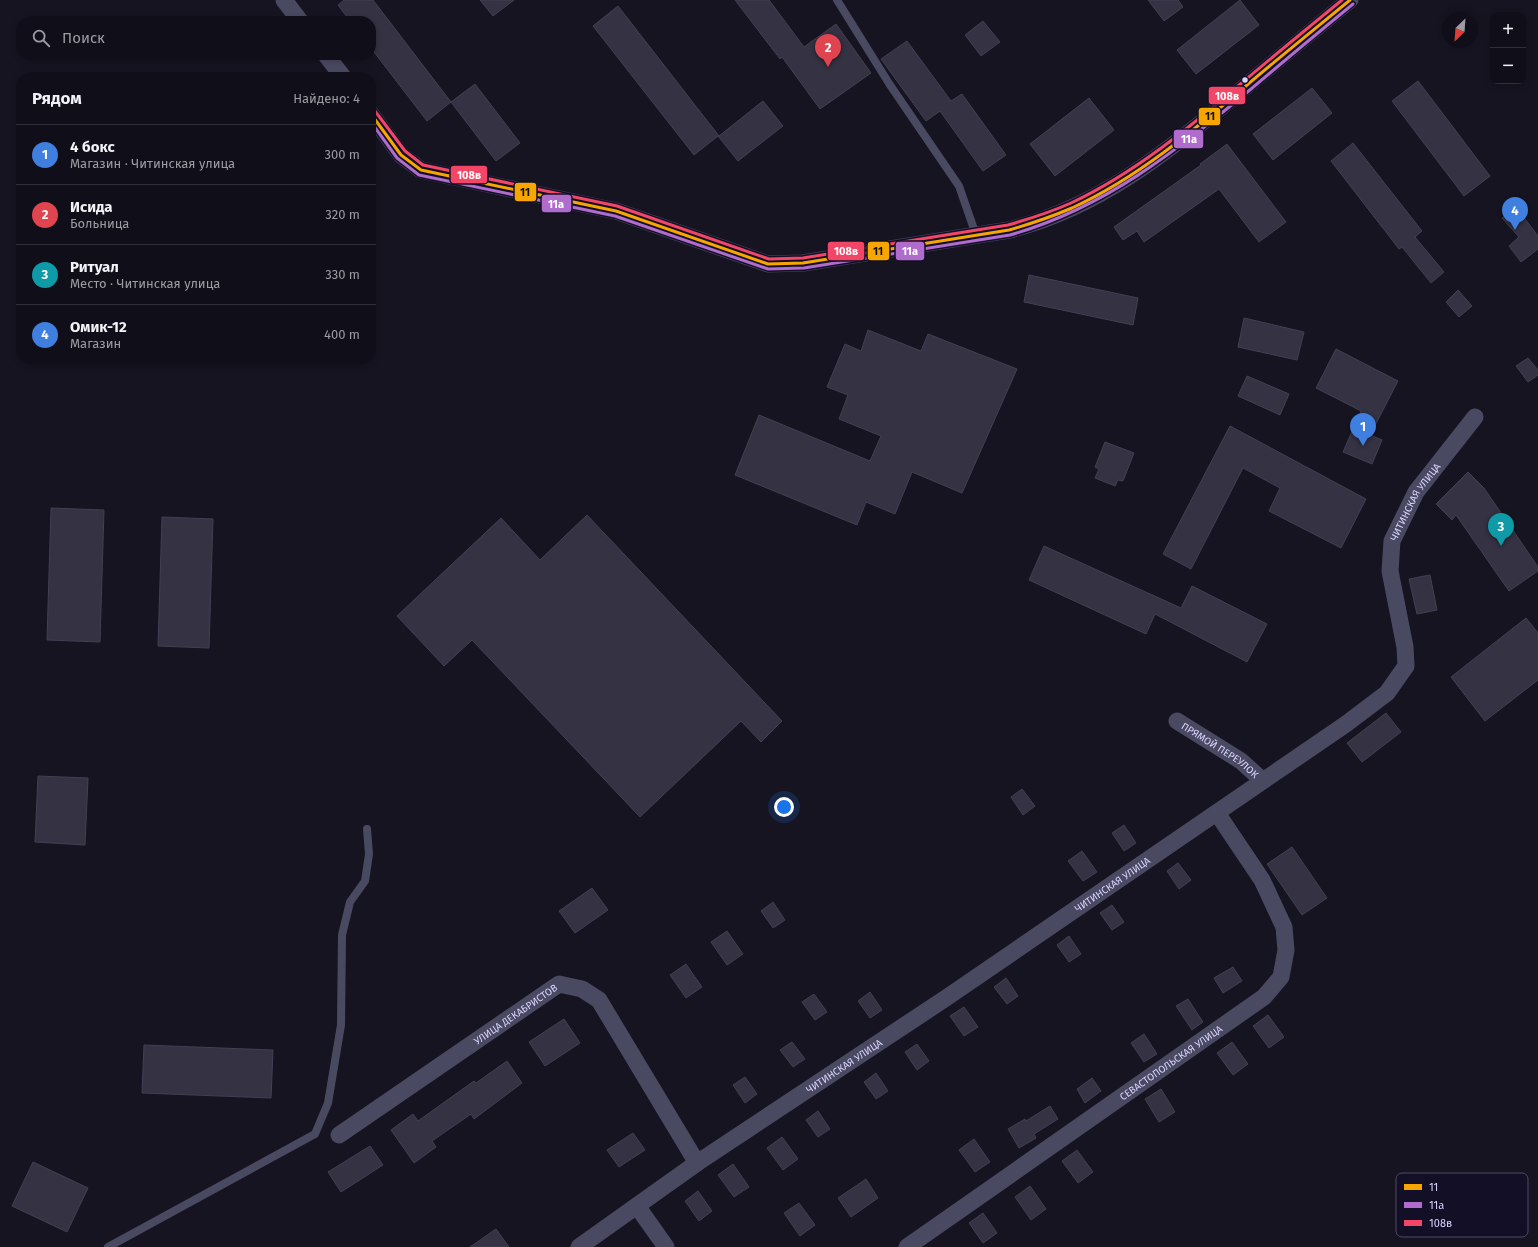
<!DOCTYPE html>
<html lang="ru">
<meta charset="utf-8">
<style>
:root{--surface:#100f19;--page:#191822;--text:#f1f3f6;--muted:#9c9ca2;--line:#302f38;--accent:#9591b1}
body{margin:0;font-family:"Fira Sans",sans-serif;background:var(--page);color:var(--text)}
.controls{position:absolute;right:12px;top:12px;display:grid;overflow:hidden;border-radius:8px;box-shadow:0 2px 6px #0003}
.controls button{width:36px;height:36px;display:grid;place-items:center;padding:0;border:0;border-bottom:1px solid var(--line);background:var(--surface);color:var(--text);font:20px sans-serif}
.compass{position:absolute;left:1442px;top:12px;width:36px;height:36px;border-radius:50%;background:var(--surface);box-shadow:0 2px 6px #0003;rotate:205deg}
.you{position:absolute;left:784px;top:807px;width:14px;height:14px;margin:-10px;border:3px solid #fff;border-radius:50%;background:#1a73e8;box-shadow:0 0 0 6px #1a73e833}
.badge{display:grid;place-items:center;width:26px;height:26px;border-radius:50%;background:var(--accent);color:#fff;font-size:13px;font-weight:700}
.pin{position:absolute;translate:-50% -33px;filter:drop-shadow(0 1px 2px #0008)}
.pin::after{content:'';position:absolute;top:21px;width:14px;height:12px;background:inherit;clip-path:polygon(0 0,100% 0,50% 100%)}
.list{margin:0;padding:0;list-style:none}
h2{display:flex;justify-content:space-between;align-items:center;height:52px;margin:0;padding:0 16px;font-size:17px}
h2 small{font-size:13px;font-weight:400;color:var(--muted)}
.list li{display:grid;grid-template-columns:26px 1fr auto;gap:12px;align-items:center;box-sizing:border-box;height:60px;padding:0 16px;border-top:1px solid var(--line)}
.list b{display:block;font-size:15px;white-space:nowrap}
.list p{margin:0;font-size:13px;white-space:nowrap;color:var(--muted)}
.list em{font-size:13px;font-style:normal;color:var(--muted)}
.icon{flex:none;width:22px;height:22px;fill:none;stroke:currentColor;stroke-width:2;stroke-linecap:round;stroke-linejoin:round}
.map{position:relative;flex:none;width:1538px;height:1247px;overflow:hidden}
.search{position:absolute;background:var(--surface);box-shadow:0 2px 6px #0003;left:16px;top:16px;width:360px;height:44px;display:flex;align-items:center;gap:10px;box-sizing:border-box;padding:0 14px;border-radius:16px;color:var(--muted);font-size:15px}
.panel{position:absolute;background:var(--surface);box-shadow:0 2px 6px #0003;left:16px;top:72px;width:360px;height:292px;border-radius:16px}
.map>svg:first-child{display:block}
.building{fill:#343243;stroke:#433f54}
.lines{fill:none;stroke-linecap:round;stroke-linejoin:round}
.service{stroke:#4a4962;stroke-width:8}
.minor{stroke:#4a4962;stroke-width:17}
.bus-1-casing{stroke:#130f26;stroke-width:6}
.bus-2-casing{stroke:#130f26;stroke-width:6}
.bus-3-casing{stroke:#130f26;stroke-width:6}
.bus-1{stroke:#f7a600;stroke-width:3}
.bus-2{stroke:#b06ccc;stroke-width:3}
.bus-3{stroke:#f34667;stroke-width:3}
.bus-dot{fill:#d9d4ff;stroke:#130f26;stroke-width:1.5}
.labels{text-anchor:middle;stroke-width:3.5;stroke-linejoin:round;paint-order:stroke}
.street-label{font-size:10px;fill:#d9d4ff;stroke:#130f26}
.key{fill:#130f26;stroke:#4e4a67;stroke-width:1}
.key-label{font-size:11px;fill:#d9d4ff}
.line-badge{stroke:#130f26;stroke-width:1.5}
.badge-label{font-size:11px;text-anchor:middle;font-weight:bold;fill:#fff}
.pale-badge-label{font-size:11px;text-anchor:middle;font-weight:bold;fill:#111}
</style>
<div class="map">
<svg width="1538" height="1247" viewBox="0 0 1538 1247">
<rect width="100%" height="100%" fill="#161421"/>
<!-- building -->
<path class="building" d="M 344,0 L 373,0 L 451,102 L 475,84 L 520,143 L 496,161 L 451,102 L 427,121 L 371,48 L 371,21 L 350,21 L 338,5 Z
M 480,0 L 514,0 L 493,16 Z
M 735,0 L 769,0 L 804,47 L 836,24 L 871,73 L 820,109 L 782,57 L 780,59 Z
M 1148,0 L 1178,0 L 1183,7 L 1164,21 Z
M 1240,0 L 1259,25 L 1196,74 L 1177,50 Z
M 618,6 L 719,136 L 763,101 L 783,126 L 738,161 L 718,136 L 694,155 L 593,26 Z
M 983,21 L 1000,42 L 981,56 L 965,35 Z
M 907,41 L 951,101 L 962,94 L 1006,155 L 983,171 L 940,111 L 926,121 L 881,59 Z
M 1418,81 L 1490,176 L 1464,196 L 1392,101 Z
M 1312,88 L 1332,113 L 1273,160 L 1253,134 Z
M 1089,98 L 1114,130 L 1055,176 L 1030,144 Z
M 1353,143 L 1422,231 L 1415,237 L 1444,272 L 1431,283 L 1402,247 L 1399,249 L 1331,161 Z
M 1227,144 L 1286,222 L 1259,242 L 1219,189 L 1144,242 L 1137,231 L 1123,240 L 1114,227 L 1201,165 L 1200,164 Z
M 1516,207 L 1538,236 L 1538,249 L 1521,262 L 1509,246 L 1519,237 L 1502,218 Z
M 1029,275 L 1138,298 L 1133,325 L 1024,302 Z
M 1458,290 L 1472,306 L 1459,317 L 1446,302 Z
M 1244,318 L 1304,332 L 1297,360 L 1238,347 Z
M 868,330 L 921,351 L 928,334 L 1017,369 L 962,493 L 912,472 L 895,514 L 866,502 L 857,525 L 735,475 L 759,415 L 870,461 L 881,436 L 839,419 L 848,395 L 827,387 L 845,344 L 861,351 Z
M 1336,349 L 1398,381 L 1370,435 L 1382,440 L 1372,464 L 1343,452 L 1361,411 L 1316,388 Z
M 1528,358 L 1538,370 L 1538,375 L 1528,382 L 1516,366 Z
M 1247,376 L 1289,394 L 1280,415 L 1238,396 Z
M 1230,426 L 1366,499 L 1341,548 L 1269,511 L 1280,488 L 1243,468 L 1191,569 L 1163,554 Z
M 1105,442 L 1134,453 L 1123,481 L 1118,480 L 1115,486 L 1095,478 L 1099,469 L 1095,467 Z
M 1468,472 L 1484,488 L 1538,567 L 1538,571 L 1509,591 L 1456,515 L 1452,520 L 1436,504 Z
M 51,508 L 104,510 L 100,642 L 47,640 Z
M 587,515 L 782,721 L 761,742 L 741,721 L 640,817 L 472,640 L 444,666 L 397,616 L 501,518 L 540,560 Z
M 162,517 L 213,519 L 209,648 L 158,646 Z
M 1044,546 L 1181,608 L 1192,586 L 1267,624 L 1247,662 L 1155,614 L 1146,634 L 1029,580 Z
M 1430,575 L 1437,610 L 1417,614 L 1409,579 Z
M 1526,618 L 1538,633 L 1538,680 L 1485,721 L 1451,677 Z
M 1386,713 L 1401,732 L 1362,762 L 1347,743 Z
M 38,776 L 88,778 L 85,845 L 35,842 Z
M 1022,789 L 1035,806 L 1023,815 L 1011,797 Z
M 1124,825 L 1136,843 L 1124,851 L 1112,833 Z
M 1292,847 L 1327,898 L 1302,915 L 1267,864 Z
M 1082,851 L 1097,872 L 1083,881 L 1068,861 Z
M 1178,863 L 1191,880 L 1179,889 L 1167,871 Z
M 592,888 L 608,910 L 575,933 L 559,911 Z
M 773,902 L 785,920 L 773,928 L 761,911 Z
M 1112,905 L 1124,922 L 1112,930 L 1100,913 Z
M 727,931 L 743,954 L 727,965 L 711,942 Z
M 1069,936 L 1081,954 L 1069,962 L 1057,945 Z
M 686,964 L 702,987 L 686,998 L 670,975 Z
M 1233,967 L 1242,981 L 1223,993 L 1214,978 Z
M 1006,978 L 1018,996 L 1007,1004 L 994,987 Z
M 870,992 L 882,1010 L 870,1018 L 858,1001 Z
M 814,994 L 827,1012 L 815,1020 L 802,1002 Z
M 1188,999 L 1203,1022 L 1192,1030 L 1176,1006 Z
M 964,1007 L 978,1027 L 964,1036 L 950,1016 Z
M 1268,1015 L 1284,1037 L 1269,1048 L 1253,1026 Z
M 564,1019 L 580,1043 L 545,1066 L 529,1042 Z
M 1144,1034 L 1157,1054 L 1144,1062 L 1131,1043 Z
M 792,1042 L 805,1059 L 793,1067 L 780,1050 Z
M 1232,1042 L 1248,1064 L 1233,1075 L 1217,1053 Z
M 917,1044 L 929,1061 L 917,1070 L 905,1052 Z
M 144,1045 L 273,1050 L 271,1098 L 142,1093 Z
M 507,1061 L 522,1083 L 474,1119 L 471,1114 L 432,1141 L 436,1147 L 414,1163 L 391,1130 L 413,1114 L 418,1121 L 474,1081 L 476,1083 Z
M 876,1073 L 888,1091 L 876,1099 L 864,1082 Z
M 745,1077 L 757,1094 L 745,1103 L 733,1085 Z
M 1092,1078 L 1101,1091 L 1085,1103 L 1077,1089 Z
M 1161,1089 L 1175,1112 L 1159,1122 L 1145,1099 Z
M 1050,1106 L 1058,1119 L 1034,1134 L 1036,1138 L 1019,1148 L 1008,1129 L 1025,1119 L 1026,1121 Z
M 818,1111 L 830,1129 L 818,1137 L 806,1120 Z
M 633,1133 L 645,1150 L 619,1167 L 607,1150 Z
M 782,1137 L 798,1159 L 783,1170 L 767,1148 Z
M 974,1139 L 990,1162 L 975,1172 L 959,1150 Z
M 370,1146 L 383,1165 L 341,1192 L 328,1172 Z
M 1077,1150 L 1093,1172 L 1078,1183 L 1062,1161 Z
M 33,1162 L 88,1188 L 67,1232 L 12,1206 Z
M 733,1164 L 749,1187 L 734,1197 L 718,1175 Z
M 866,1179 L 878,1198 L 851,1217 L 838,1198 Z
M 1030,1186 L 1046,1209 L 1031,1220 L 1015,1197 Z
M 698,1191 L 712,1211 L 699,1221 L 685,1201 Z
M 799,1203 L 815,1225 L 800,1236 L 784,1213 Z
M 983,1213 L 997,1233 L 983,1243 L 969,1223 Z
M 496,1229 L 509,1247 L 470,1247 Z"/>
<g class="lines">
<!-- service -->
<path class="service" d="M 837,0 L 890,85 L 959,186 L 976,235
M 108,1247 L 315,1134 L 328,1103 L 341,1025 L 342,935 L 350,902 L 365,881 L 369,854 L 367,829"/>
<!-- minor -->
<g class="minor">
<path d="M 284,0 L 300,21"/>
<path d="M 326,55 L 343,77"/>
<path d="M 371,114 L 401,155 L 421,170 L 616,211 L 768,264 L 803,263 L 1009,230 C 1098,208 1164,154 1233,97 C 1272,64 1311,32 1350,0"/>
<path id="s1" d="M 1177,721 L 1241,761 L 1262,780"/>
<path id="s2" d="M 339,1135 L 559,984 L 582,989 L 599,1000 L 697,1163"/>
<path d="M 637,1206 L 666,1247"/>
<path id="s3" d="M 579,1247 L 697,1163 L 946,998 L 1346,724 L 1387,693 L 1406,666 L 1405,647 L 1390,571 L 1392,541 L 1416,492 L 1475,417"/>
<path id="s4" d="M 907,1247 L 1264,997 L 1281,977 L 1286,950 L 1284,927 L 1262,880 L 1217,813"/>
</g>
<defs>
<path id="bus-1" d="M 371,114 L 401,155 L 421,170 L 616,211 L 768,264 L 803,263 L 1009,230 C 1030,224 1051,217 1072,208 C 1137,178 1193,131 1247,85 C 1281,56 1316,28 1350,0"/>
<path id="bus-2" d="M 371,122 L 397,158 L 419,175 L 615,216 L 768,269 L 804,268 L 1010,235 C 1105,208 1176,151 1251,89 C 1285,60 1319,32 1353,4"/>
<path id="bus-3" d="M 375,111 L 405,151 L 423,165 L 617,206 L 769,259 L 803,258 L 1008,225 C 1029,219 1051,212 1071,203 C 1135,173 1190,127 1244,81 C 1276,54 1309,27 1342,0"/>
</defs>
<!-- bus-1 casing -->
<use href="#bus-1" class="bus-1-casing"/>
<!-- bus-2 casing -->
<use href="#bus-2" class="bus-2-casing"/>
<!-- bus-3 casing -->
<use href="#bus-3" class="bus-3-casing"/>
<!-- bus-1 -->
<use href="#bus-1" class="bus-1"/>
<!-- bus-2 -->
<use href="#bus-2" class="bus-2"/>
<!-- bus-3 -->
<use href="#bus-3" class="bus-3"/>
</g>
<!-- markers -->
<circle class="bus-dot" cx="1245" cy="80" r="3.5"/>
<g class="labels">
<!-- street labels -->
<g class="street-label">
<text dy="4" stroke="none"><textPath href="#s3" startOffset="1185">ЧИТИНСКАЯ УЛИЦА</textPath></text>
<text dy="4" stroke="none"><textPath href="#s1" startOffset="52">ПРЯМОЙ ПЕРЕУЛОК</textPath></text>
<text dy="4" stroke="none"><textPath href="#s3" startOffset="645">ЧИТИНСКАЯ УЛИЦА</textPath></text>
<text dy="4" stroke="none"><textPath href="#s2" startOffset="214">УЛИЦА ДЕКАБРИСТОВ</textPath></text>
<text dy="4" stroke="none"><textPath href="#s4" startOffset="322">СЕВАСТОПОЛЬСКАЯ УЛИЦА</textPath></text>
<text dy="4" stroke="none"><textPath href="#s3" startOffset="321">ЧИТИНСКАЯ УЛИЦА</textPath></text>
</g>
</g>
<!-- legend -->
<rect x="1396" y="1173" width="132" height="64" rx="6" class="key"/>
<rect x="1404" y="1184" width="18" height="6" fill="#f7a600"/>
<rect x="1404" y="1202" width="18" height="6" fill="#b06ccc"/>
<rect x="1404" y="1220" width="18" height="6" fill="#f34667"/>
<g class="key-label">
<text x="1429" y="1191">11</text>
<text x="1429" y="1209">11а</text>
<text x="1429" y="1227">108в</text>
</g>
<g class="line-badge">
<rect x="1208" y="86" width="38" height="19" rx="4" fill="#f34667"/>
<rect x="1198" y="107" width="23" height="19" rx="4" fill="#f7a600"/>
<rect x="1173" y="129" width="31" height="20" rx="4" fill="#b06ccc"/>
<rect x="450" y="165" width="38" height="19" rx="4" fill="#f34667"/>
<rect x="514" y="182" width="23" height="20" rx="4" fill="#f7a600"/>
<rect x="541" y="194" width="31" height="19" rx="4" fill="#b06ccc"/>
<rect x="867" y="241" width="23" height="20" rx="4" fill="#f7a600"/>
<rect x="895" y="241" width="30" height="20" rx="4" fill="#b06ccc"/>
<rect x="827" y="241" width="38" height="20" rx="4" fill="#f34667"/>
</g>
<g class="badge-label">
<text x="1227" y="100">108в</text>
<text x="1189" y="143">11а</text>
<text x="469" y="179">108в</text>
<text x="556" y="208">11а</text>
<text x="910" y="255">11а</text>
<text x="846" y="255">108в</text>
</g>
<g class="pale-badge-label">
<text x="1210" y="120">11</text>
<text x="525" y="196">11</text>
<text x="878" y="255">11</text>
</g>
</svg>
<div class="controls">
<button>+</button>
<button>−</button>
</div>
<svg class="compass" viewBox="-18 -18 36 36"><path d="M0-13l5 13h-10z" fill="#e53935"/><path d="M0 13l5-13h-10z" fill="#9c9ca2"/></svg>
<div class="you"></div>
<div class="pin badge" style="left:1363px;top:446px;background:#3f7fe0">1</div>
<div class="pin badge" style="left:828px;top:67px;background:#e0444e">2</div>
<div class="pin badge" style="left:1501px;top:546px;background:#0f9aa8">3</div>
<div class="pin badge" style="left:1515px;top:230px;background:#3f7fe0">4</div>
<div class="search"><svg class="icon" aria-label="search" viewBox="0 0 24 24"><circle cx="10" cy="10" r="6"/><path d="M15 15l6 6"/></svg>Поиск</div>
<section class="panel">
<h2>Рядом<small>Найдено: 4</small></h2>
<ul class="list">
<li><span class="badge" style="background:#3f7fe0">1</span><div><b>4 бокс</b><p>Магазин · Читинская улица</p></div><em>300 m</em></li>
<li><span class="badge" style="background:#e0444e">2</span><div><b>Исида</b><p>Больница</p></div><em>320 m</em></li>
<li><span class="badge" style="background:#0f9aa8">3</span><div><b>Ритуал</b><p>Место · Читинская улица</p></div><em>330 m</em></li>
<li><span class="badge" style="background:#3f7fe0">4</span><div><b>Омик-12</b><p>Магазин</p></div><em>400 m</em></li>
</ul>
</section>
</div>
